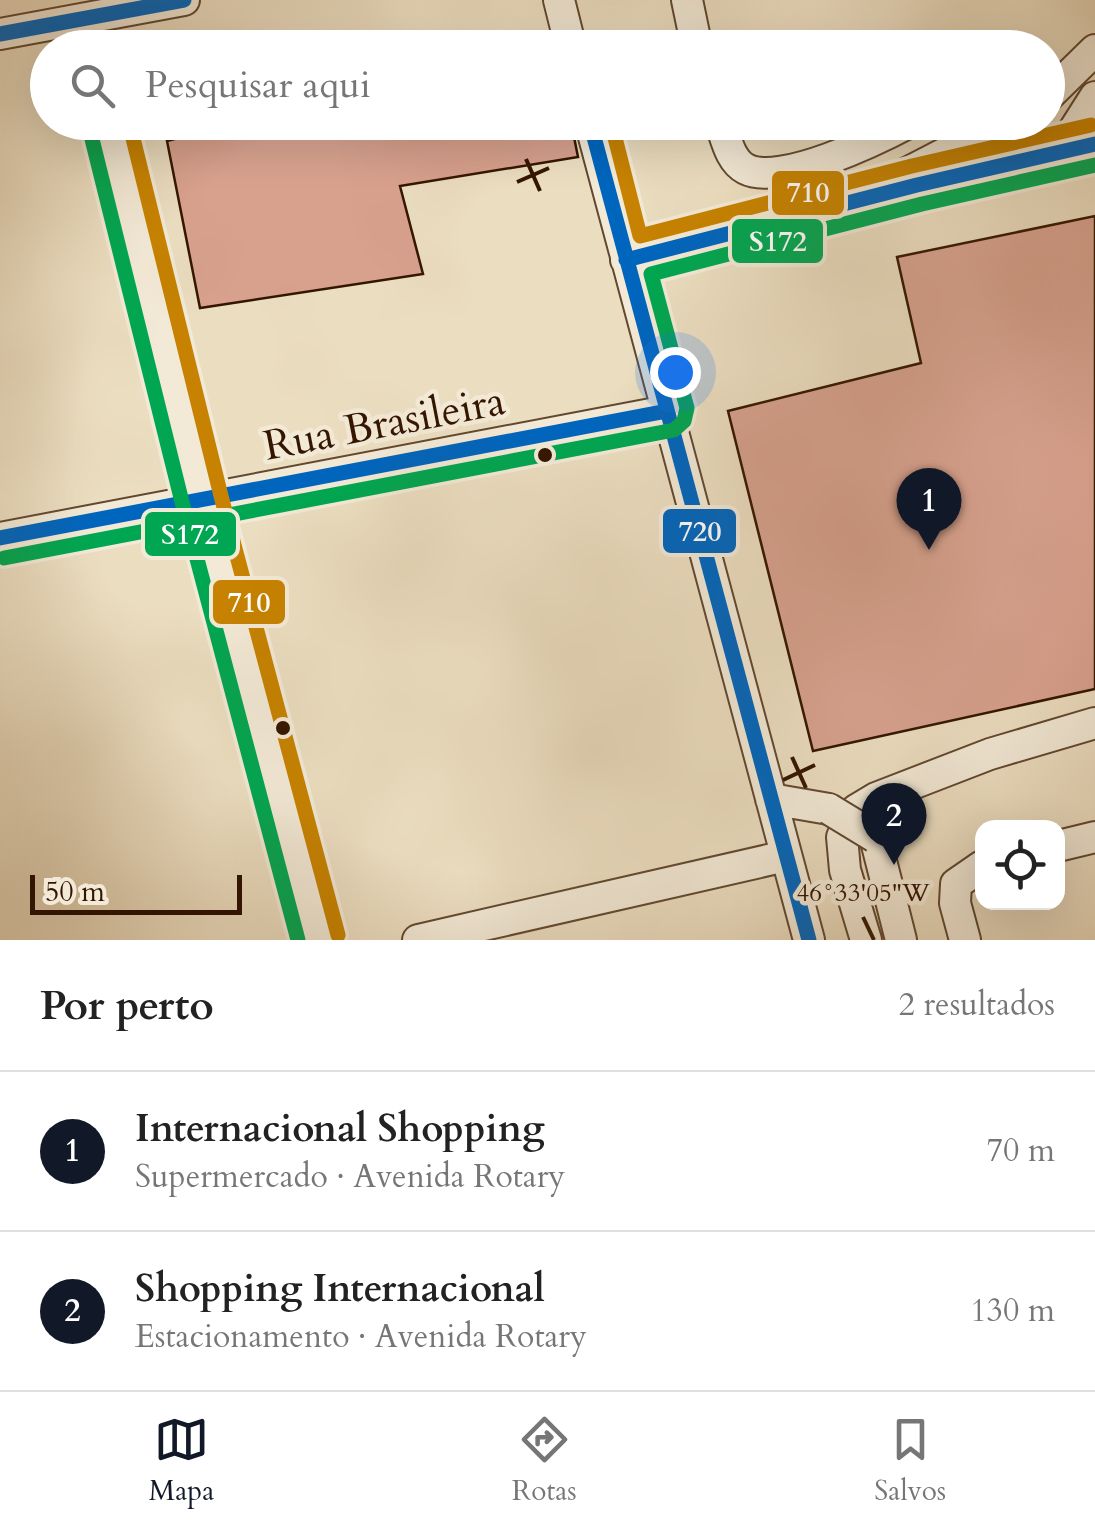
<!DOCTYPE html>
<html lang="pt">
<meta charset="utf-8">
<style>
:root{--surface:#fff;--page:#f2f2f2;--text:#222;--muted:#767676;--line:#e0e0e0;--accent:#111827}
body{margin:0;font-family:Cardo,serif;background:var(--page);color:var(--text)}
.controls{position:absolute;right:30px;bottom:30px;display:grid;overflow:hidden;border-radius:20px;box-shadow:0 10px 40px #0002}
.controls button{width:90px;height:90px;display:grid;place-items:center;padding:0;border:0;border-bottom:2px solid var(--line);background:var(--surface);color:var(--text);font:50px sans-serif}
.scale{position:absolute;left:30px;bottom:25px;width:212px;box-sizing:border-box;padding-left:10px;border:5px solid #341600;border-top:0;font-size:28px;line-height:35px;white-space:nowrap;color:#341600;-webkit-text-stroke:8px #f2e9d6;paint-order:stroke}
.you{position:absolute;left:675px;top:372px;width:35px;height:35px;margin:-25px;border:8px solid #fff;border-radius:50%;background:#1a73e8;box-shadow:0 0 0 15px #1a73e833}
.badge{display:grid;place-items:center;width:65px;height:65px;border-radius:50%;background:var(--accent);color:#fff;font-size:32px;font-weight:700}
.pin{position:absolute;translate:-50% -82px;filter:drop-shadow(0 2px 5px #0008)}
.pin::after{content:'';position:absolute;top:52px;width:35px;height:30px;background:inherit;clip-path:polygon(0 0,100% 0,50% 100%)}
.list{margin:0;padding:0;list-style:none}
h2{display:flex;justify-content:space-between;align-items:center;height:130px;margin:0;padding:0 40px;font-size:42px}
h2 small{font-size:32px;font-weight:400;color:var(--muted)}
.list li{display:grid;grid-template-columns:65px 1fr auto;gap:30px;align-items:center;box-sizing:border-box;height:160px;padding:0 40px;border-top:2px solid var(--line)}
.list b{display:block;font-size:38px;white-space:nowrap}
.list p{margin:0;font-size:32px;white-space:nowrap;color:var(--muted)}
.list em{font-size:32px;font-style:normal;color:var(--muted)}
.icon{flex:none;width:55px;height:55px;fill:none;stroke:currentColor;stroke-width:2;stroke-linecap:round;stroke-linejoin:round}
.map{position:relative;flex:none;width:1095px;height:940px;overflow:hidden}
.search{position:absolute;background:var(--surface);box-shadow:0 10px 40px #0002;left:30px;right:30px;top:30px;height:110px;display:flex;align-items:center;gap:25px;box-sizing:border-box;padding:0 35px;border-radius:55px;color:var(--muted);font-size:38px}
.sheet{height:450px;background:var(--surface)}
nav{display:flex;justify-content:space-around;align-items:center;box-sizing:border-box;height:140px;border-top:2px solid var(--line);background:var(--surface);font-size:28px;color:var(--muted)}
nav a{display:grid;justify-items:center;gap:5px}
nav .on{color:var(--accent)}
.map>svg:first-child{display:block}
.building{fill:#d7a18e;stroke:#341600;stroke-width:2.5}
.lines{fill:none;stroke-linecap:round;stroke-linejoin:round}
.minor-casing{stroke:#624830;stroke-width:34}
.minor{stroke:#f2e9d6;stroke-width:30}
.minor-bridge-casing{stroke:#624830;stroke-width:34;stroke-linecap:butt}
.minor-bridge{stroke:#f2e9d6;stroke-width:30}
.bus-1-casing{stroke:#f2e9d6;stroke-width:22}
.bus-2-casing{stroke:#f2e9d6;stroke-width:22}
.bus-3-casing{stroke:#f2e9d6;stroke-width:22}
.bus-1{stroke:#0065bd;stroke-width:15}
.bus-2{stroke:#00a651;stroke-width:15}
.bus-3{stroke:#c68200;stroke-width:15}
.ticks{fill:none;stroke:#341600;stroke-width:4}
.bus-dot{fill:#341600;stroke:#f2e9d6;stroke-width:4}
.labels{text-anchor:middle;stroke-width:9;stroke-linejoin:round;paint-order:stroke}
.street-label{font-size:42px;fill:#341600;stroke:#f2e9d6}
.ticks-label{font-size:25px;text-anchor:middle;fill:#341600;stroke:#f2e9d6;stroke-width:9;stroke-linejoin:round;paint-order:stroke}
.line-badge{stroke:#f2e9d6;stroke-width:4}
.badge-label{font-size:28px;text-anchor:middle;font-weight:bold;fill:#fff}
</style>
<div class="map">
<svg width="1095" height="940" viewBox="0 0 1095 940">
<rect width="100%" height="100%" fill="#ebddc0"/>
<filter id="stains"><feTurbulence type="fractalNoise" baseFrequency=".002" numOctaves="4"/><feColorMatrix values="0 0 0 0 .2 0 0 0 0 .09 0 0 0 0 .02 0 0 0 .5 -.17"/></filter>
<radialGradient id="worn" r=".72"><stop offset=".6" stop-color="#630" stop-opacity="0"/><stop offset="1" stop-color="#630" stop-opacity=".3"/></radialGradient>
<!-- building -->
<path class="building" d="M 190,122 L 571,122 L 578,157 L 400,186 L 423,274 L 200,308 L 167,141 L 193,134 Z
M 1095,216 L 1095,689 L 813,751 L 728,411 L 921,363 L 897,257 Z"/>
<g class="lines">
<defs>
<path id="minor" d="M 559,0 L 571,48
M 687,0 L 697,48
M 0,34 L 184,0
M 1048,96 L 1095,50
M 108,122 L 202,501 L 319,940
M 590,122 L 809,940
M 720,122 C 726,138 730,161 746,169 C 780,187 878,139 910,122
M 1060,152 L 1095,97
M 897,178 L 1005,122
M 626,260 L 917,185 L 1095,144
M 0,538 L 667,411
M 771,799 L 829,809
M 875,837 L 901,940
M 1058,846 L 1095,837
M 418,940 L 786,856
M 866,940 L 845,870 L 842,837 L 856,810 L 876,798 L 990,754 L 1095,723
M 965,940 L 955,903 L 956,884 L 982,866"/>
</defs>
<!-- minor casing -->
<use href="#minor" class="minor-casing"/>
<!-- minor -->
<use href="#minor" class="minor"/>
<defs>
<path id="minor-bridge" d="M 829,809 L 875,837"/>
</defs>
<!-- minor-bridge casing -->
<use href="#minor-bridge" class="minor-bridge-casing"/>
<!-- minor-bridge -->
<use href="#minor-bridge" class="minor-bridge"/>
<defs>
<path id="bus-1" d="M 0,34 L 184,0
M 590,122 L 809,940
M 626,260 L 917,185 L 1095,144
M 0,538 L 667,411"/>
<path id="bus-2" d="M 89,127 L 183,506 L 298,940
M 4,558 L 674,430 L 684,421 L 687,408 L 651,274 L 922,204 L 1095,165"/>
<path id="bus-3" d="M 129,122 L 221,496 L 338,935
M 611,122 L 640,236 L 912,166 L 1091,125"/>
</defs>
<!-- bus-1 casing -->
<use href="#bus-1" class="bus-1-casing"/>
<!-- bus-2 casing -->
<use href="#bus-2" class="bus-2-casing"/>
<!-- bus-3 casing -->
<use href="#bus-3" class="bus-3-casing"/>
<!-- bus-1 -->
<use href="#bus-1" class="bus-1"/>
<!-- bus-2 -->
<use href="#bus-2" class="bus-2"/>
<!-- bus-3 -->
<use href="#bus-3" class="bus-3"/>
</g>
<!-- ticks -->
<path class="ticks" d="M 526,159 L 540,191M 517,182 L 549,168M 792,757 L 806,788M 783,780 L 815,765M 863,917 L 874,940"/>
<!-- markers -->
<g class="bus-dot">
<circle cx="545" cy="455" r="9"/>
<circle cx="283" cy="728" r="9"/>
</g>
<g class="labels">
<!-- street labels -->
<g class="street-label">
<text transform="translate(384 422) rotate(-11)" y="15">Rua Brasileira</text>
</g>
</g>
<g class="ticks-label">
<text x="863" y="901">46°33'05"W</text>
</g>
<g class="line-badge">
<rect x="770" y="169" width="76" height="48" rx="10" fill="#c68200"/>
<rect x="730" y="217" width="95" height="48" rx="10" fill="#00a651"/>
<rect x="661" y="507" width="77" height="48" rx="10" fill="#0065bd"/>
<rect x="143" y="510" width="95" height="48" rx="10" fill="#00a651"/>
<rect x="211" y="578" width="76" height="48" rx="10" fill="#c68200"/>
</g>
<g class="badge-label">
<text x="808" y="202">710</text>
<text x="778" y="251">S172</text>
<text x="700" y="541">720</text>
<text x="190" y="544">S172</text>
<text x="249" y="612">710</text>
</g>
<rect width="100%" height="100%" filter="url(#stains)"/>
<rect width="100%" height="100%" fill="url(#worn)"/>
</svg>
<div class="controls">
<button><svg class="icon" aria-label="locate" viewBox="0 0 24 24"><circle cx="12" cy="12" r="6"/><path d="M12 2v4M12 18v4M2 12h4M18 12h4"/></svg></button>
</div>
<div class="scale">50 m</div>
<div class="you"></div>
<div class="pin badge" style="left:929px;top:550px">1</div>
<div class="pin badge" style="left:894px;top:865px">2</div>
<div class="search"><svg class="icon" aria-label="search" viewBox="0 0 24 24"><circle cx="10" cy="10" r="6"/><path d="M15 15l6 6"/></svg>Pesquisar aqui</div>
</div>
<section class="sheet">
<h2>Por perto<small>2 resultados</small></h2>
<ul class="list">
<li><span class="badge">1</span><div><b>Internacional Shopping</b><p>Supermercado · Avenida Rotary</p></div><em>70 m</em></li>
<li><span class="badge">2</span><div><b>Shopping Internacional</b><p>Estacionamento · Avenida Rotary</p></div><em>130 m</em></li>
</ul>
</section>
<nav>
<a class="on"><svg class="icon" aria-label="map" viewBox="0 0 24 24"><path d="M3 6l6-2 6 2 6-2v14l-6 2-6-2-6 2zM9 4v14M15 6v14"/></svg>Mapa</a>
<a><svg class="icon" aria-label="directions" viewBox="0 0 24 24"><path d="M12 3l9 9-9 9-9-9zM9 14v-3h6M13 9l2 2-2 2"/></svg>Rotas</a>
<a><svg class="icon" aria-label="saved" viewBox="0 0 24 24"><path d="M7 4h10v16l-5-4-5 4z"/></svg>Salvos</a>
</nav>
